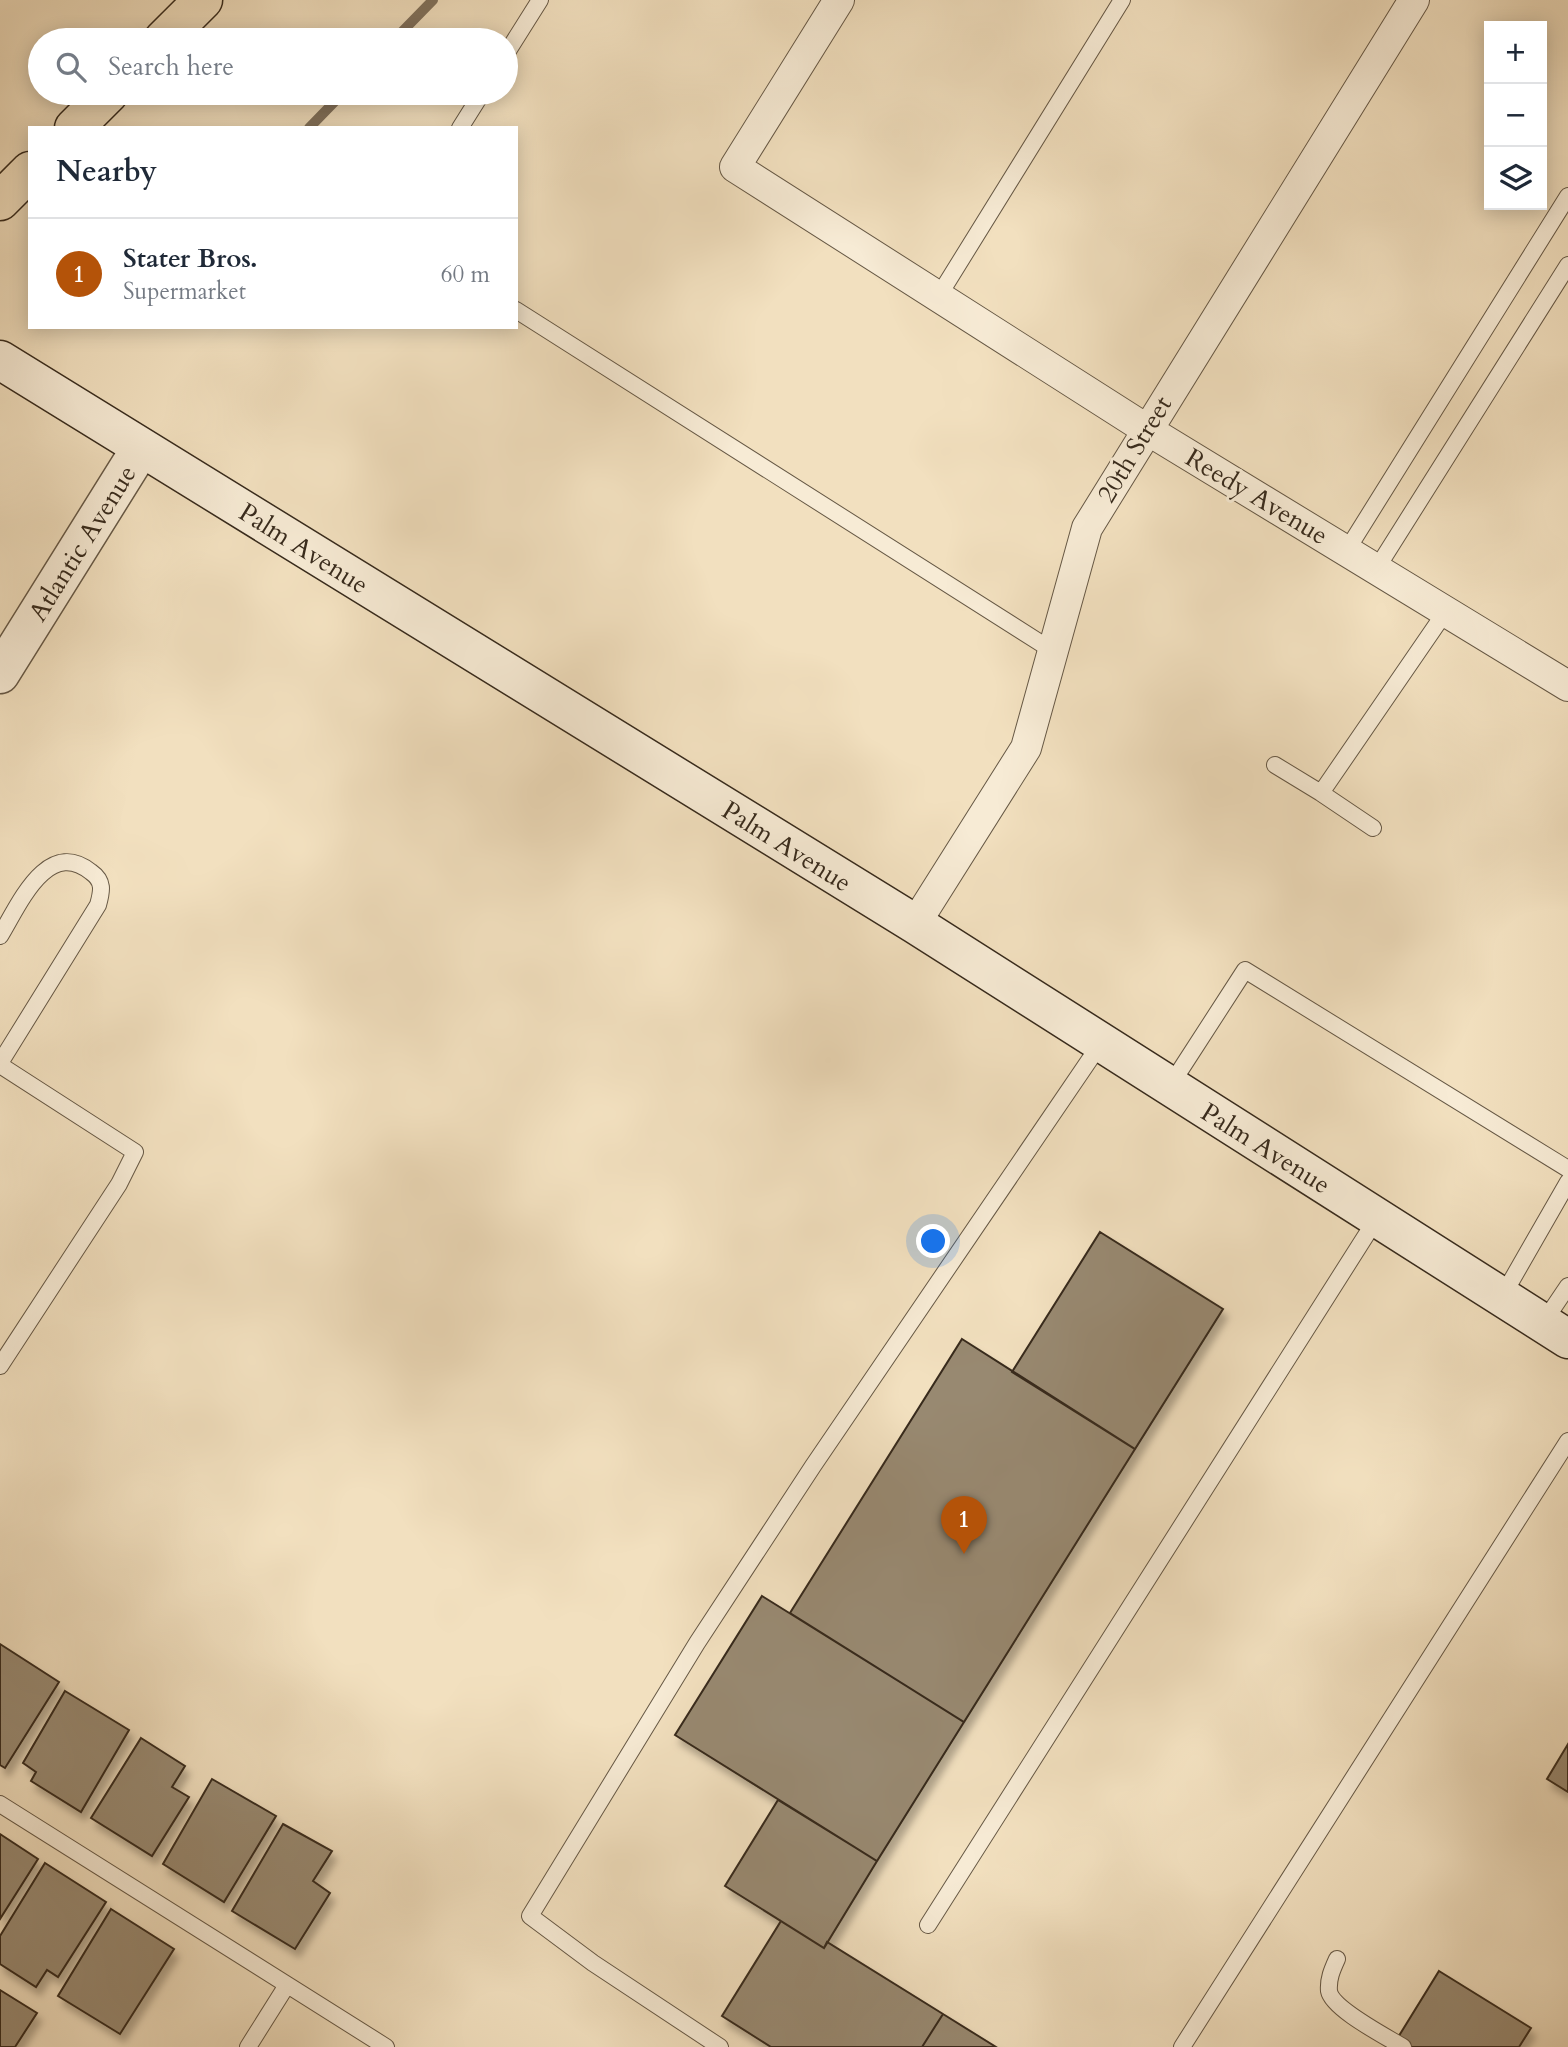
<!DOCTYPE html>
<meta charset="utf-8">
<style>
:root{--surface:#fff;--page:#f6f6f7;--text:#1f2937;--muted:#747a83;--line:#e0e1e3;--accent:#b45309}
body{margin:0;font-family:Cardo,serif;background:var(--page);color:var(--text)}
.controls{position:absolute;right:21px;top:21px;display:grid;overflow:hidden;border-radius:0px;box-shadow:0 4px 18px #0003}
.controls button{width:63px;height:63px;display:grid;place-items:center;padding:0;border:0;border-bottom:2px solid var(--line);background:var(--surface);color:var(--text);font:35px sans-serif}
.you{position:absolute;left:934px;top:1242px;width:24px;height:24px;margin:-18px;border:5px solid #fff;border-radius:50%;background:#1a73e8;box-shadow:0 0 0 10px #1a73e833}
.badge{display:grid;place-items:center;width:46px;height:46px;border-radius:50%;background:var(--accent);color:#fff;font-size:23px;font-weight:700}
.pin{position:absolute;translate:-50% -58px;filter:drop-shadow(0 2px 4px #0008)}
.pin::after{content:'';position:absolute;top:37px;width:24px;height:21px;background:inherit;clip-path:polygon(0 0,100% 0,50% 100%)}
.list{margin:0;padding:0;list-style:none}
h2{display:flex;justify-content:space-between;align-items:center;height:91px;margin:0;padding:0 28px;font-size:30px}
h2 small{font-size:23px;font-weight:400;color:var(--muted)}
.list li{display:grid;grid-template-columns:46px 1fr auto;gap:21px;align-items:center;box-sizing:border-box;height:112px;padding:0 28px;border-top:2px solid var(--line)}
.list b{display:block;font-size:26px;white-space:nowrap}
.list p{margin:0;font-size:23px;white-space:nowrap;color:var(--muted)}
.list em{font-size:23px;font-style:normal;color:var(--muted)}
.icon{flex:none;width:38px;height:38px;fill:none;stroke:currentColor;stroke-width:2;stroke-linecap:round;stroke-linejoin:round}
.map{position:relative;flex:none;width:1568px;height:2047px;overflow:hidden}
.search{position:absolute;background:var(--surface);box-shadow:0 4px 18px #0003;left:28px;top:28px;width:490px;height:77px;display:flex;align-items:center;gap:18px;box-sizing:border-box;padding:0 24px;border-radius:38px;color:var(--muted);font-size:26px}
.panel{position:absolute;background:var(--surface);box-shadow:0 4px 18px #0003;left:28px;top:126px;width:490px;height:203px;border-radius:0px}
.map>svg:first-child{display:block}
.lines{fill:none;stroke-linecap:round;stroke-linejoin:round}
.stream{stroke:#81725d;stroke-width:10}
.building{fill:#988971;stroke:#372a1c;stroke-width:2;filter:url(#shadow)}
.service-casing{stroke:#665845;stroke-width:18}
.minor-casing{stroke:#665845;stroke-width:32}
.tertiary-casing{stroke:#665845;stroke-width:41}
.secondary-casing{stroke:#372a1c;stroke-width:41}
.motorway-casing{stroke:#372a1c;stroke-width:41}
.service{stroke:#f7ebd5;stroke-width:16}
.minor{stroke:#f7ebd5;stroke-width:30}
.tertiary{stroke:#f7ebd5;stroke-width:38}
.secondary{stroke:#f7ebd5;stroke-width:38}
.motorway{stroke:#f2e0bf;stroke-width:38}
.labels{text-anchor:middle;stroke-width:6;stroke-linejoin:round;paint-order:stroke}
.street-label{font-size:26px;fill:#372a1c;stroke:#f7ebd5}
</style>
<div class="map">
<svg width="1568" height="2047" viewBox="0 0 1568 2047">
<defs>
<filter id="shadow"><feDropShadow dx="4.5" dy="8" stdDeviation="3.5" flood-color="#0004"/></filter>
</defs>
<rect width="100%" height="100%" fill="#f2e0bf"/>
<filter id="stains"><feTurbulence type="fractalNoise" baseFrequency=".00286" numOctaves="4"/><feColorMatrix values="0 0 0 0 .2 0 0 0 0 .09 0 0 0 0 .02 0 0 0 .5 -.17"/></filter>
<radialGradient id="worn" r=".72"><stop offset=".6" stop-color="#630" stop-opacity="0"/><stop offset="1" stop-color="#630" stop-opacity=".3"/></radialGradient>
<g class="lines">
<!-- stream -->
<path class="stream" d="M 394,40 L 433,0
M 309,128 L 343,93"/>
</g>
<!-- building -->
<path class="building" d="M 1100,1232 L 1223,1309 L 1135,1449 L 1012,1372 Z
M 962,1339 L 1135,1449 L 964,1722 L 790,1613 Z
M 762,1596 L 964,1722 L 877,1861 L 675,1735 Z
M 0,1644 L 59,1682 L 5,1768 L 0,1765 Z
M 65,1691 L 129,1730 L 81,1812 L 31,1781 L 36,1772 L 23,1763 Z
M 141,1738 L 185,1766 L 172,1787 L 189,1797 L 152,1856 L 91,1818 Z
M 1568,1744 L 1568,1792 L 1547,1779 Z
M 212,1779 L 276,1816 L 224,1902 L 163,1864 Z
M 778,1800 L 877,1861 L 824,1948 L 725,1886 Z
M 283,1824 L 332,1851 L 313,1881 L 330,1893 L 295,1949 L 232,1911 Z
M 0,1834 L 38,1859 L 0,1919 Z
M 45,1863 L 106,1902 L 58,1977 L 47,1970 L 36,1987 L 0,1964 L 0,1936 Z
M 111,1909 L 174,1949 L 120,2034 L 58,1996 Z
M 781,1921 L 824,1948 L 827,1942 L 943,2014 L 922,2047 L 771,2047 L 722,2016 Z
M 1439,1971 L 1531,2028 L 1519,2047 L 1410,2047 L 1397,2039 Z
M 0,1990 L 37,2013 L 15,2047 L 0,2047 Z
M 943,2014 L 996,2047 L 922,2047 Z"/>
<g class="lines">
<defs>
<path id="service" d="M 506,54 L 540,0
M 460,128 L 482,93
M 938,297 L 1122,0
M 516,310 L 1053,651
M 1347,550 L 1568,196
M 1377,568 L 1568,265
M 1275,765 L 1321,793
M 1373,828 L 1321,793 L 1446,611
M 0,936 C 19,905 47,837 91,872 C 104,881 102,891 98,905 L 0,1063
M 0,1065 L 135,1152 L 119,1184 L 0,1366
M 1170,1086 L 1245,970 L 1568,1169
M 1502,1297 L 1568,1182
M 1543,1323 L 1568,1286
M 0,1804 L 386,2047
M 928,1925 L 1377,1218
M 1337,1959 C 1332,1970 1328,1979 1329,1991 C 1332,2009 1387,2037 1403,2047
M 248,2047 L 287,1985
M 720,2047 L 593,1963 L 530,1916 L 697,1643 L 813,1466 L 1101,1043
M 1182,2047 L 1568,1441"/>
<path id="minor" d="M 839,0 L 735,167 L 1146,429 L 1568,686
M 915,924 L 1026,748 L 1087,528 L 1414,0"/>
<path id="tertiary" d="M 0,674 L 141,448"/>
<path id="secondary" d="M 0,360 L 915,924 L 1568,1339"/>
<path id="motorway" d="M 163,40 L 203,0
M 74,128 L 109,93
M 0,201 L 30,171"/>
</defs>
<!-- service casing -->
<use href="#service" class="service-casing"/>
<!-- minor casing -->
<use href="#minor" class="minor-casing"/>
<!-- tertiary casing -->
<use href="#tertiary" class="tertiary-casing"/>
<!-- secondary casing -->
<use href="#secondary" class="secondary-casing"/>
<!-- motorway casing -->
<use href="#motorway" class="motorway-casing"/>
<!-- service -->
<use href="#service" class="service"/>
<!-- minor -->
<use href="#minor" class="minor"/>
<!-- tertiary -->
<use href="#tertiary" class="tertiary"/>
<!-- secondary -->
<use href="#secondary" class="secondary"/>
<!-- motorway -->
<use href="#motorway" class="motorway"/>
</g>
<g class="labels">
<!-- street labels -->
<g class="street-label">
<text transform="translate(1134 449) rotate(-59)" y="9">20th Street</text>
<text transform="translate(1257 496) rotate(31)" y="9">Reedy Avenue</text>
<text transform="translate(82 543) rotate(-58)" y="9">Atlantic Avenue</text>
<text transform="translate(304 548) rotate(32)" y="9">Palm Avenue</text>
<text transform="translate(787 846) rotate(32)" y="9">Palm Avenue</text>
<text transform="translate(1266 1148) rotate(32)" y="9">Palm Avenue</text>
</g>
</g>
<rect width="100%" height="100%" filter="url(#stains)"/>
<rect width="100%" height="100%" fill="url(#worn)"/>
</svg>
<div class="controls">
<button>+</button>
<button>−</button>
<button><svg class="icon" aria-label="layers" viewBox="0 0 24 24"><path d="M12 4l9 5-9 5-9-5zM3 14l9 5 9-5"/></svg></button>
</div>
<div class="you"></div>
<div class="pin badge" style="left:964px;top:1554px">1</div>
<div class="search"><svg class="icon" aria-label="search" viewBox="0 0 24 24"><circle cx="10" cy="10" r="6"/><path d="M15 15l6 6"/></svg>Search here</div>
<section class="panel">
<h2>Nearby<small></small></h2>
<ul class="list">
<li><span class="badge">1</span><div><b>Stater Bros.</b><p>Supermarket</p></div><em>60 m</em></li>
</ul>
</section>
</div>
